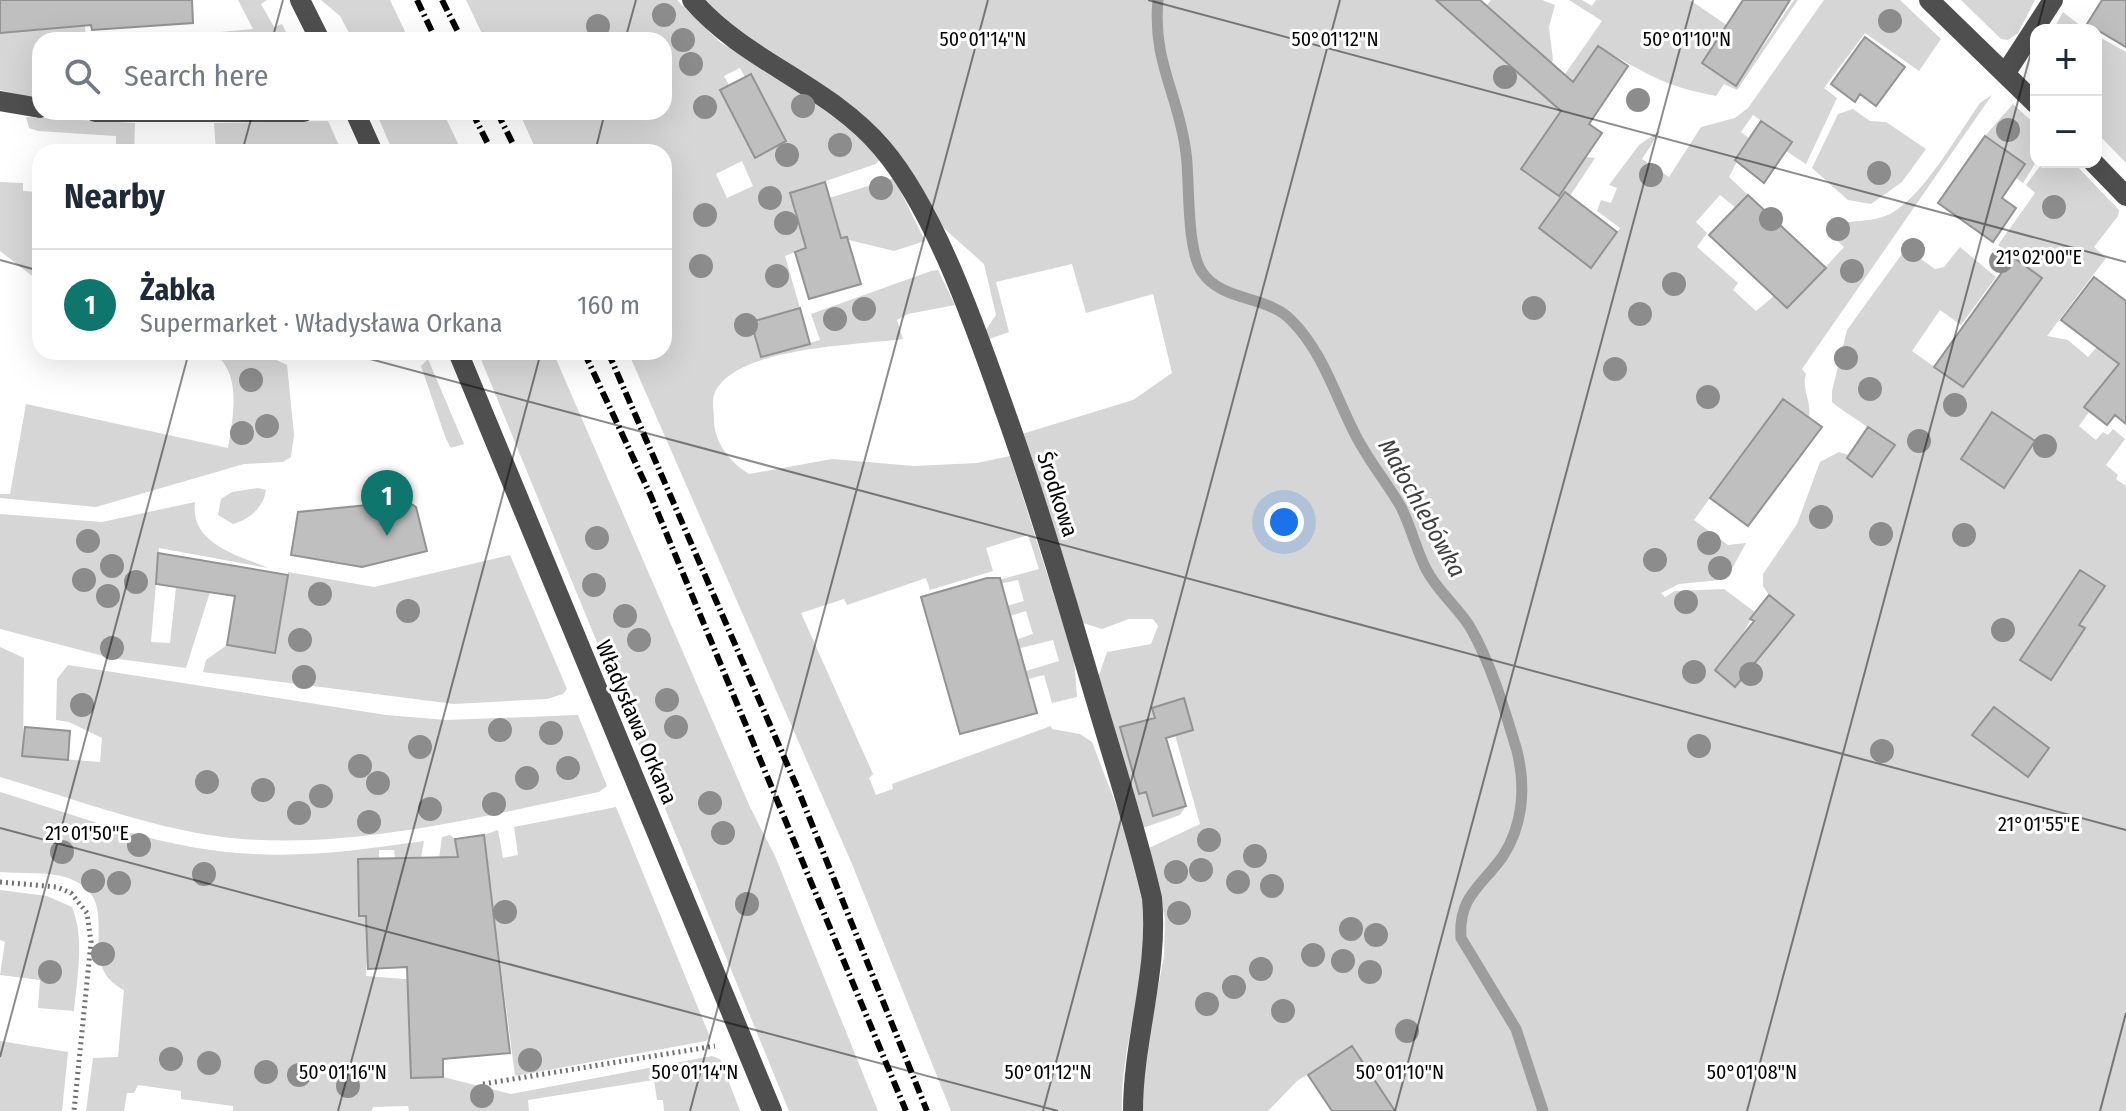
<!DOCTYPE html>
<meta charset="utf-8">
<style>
:root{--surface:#fff;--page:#f2f2f3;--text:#1f2937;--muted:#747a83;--line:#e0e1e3;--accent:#0f766e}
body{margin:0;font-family:"Fira Sans Condensed",sans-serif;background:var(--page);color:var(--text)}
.controls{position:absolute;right:24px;top:24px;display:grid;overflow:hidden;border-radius:16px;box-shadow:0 8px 32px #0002}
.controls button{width:72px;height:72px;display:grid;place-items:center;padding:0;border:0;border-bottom:2px solid var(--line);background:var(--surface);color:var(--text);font:40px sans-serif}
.you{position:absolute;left:1284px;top:522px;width:28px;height:28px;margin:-20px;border:6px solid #fff;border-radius:50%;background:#1a73e8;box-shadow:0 0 0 12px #1a73e833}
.badge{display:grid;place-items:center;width:52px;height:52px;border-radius:50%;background:var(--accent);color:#fff;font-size:26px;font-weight:700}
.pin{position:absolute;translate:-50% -66px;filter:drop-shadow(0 2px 4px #0008)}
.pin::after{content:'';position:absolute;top:42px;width:28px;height:24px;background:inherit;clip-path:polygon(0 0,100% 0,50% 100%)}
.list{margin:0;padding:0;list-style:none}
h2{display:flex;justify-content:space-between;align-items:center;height:104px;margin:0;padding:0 32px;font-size:34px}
h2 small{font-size:26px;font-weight:400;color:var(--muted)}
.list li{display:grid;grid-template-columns:52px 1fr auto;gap:24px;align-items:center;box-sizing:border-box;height:112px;padding:0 32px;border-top:2px solid var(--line)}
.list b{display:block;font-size:30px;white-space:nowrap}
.list p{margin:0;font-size:26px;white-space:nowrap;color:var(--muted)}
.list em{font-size:26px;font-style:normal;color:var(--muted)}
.icon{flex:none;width:44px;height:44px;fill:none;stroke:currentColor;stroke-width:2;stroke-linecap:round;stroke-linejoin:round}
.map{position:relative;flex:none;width:2126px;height:1111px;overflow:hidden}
.search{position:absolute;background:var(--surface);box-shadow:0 8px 32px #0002;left:32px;top:32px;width:640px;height:88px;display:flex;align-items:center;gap:20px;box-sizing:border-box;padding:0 28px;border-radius:24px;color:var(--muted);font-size:30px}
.panel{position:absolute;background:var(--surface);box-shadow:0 8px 32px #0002;left:32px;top:144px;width:640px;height:216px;border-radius:24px}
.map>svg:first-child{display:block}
.green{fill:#d6d6d6;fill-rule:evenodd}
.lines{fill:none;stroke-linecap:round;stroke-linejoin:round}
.stream{stroke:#9d9d9d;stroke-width:11}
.building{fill:#bfbfbf;stroke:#939393;stroke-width:2}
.path{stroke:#717171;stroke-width:5;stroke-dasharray:2 4;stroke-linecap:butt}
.minor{stroke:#4f4f4f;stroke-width:20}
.rail{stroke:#000;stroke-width:6;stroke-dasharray:12 4 2 4;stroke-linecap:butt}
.tree{fill:#8c8c8c}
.ticks{fill:none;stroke:#000;stroke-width:2;stroke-opacity:0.45}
.labels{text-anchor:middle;stroke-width:6;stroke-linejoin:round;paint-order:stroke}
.street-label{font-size:22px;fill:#000;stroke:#fff}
.water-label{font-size:24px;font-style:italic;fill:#3e3e3e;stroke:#fff}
.ticks-label{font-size:20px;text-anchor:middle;fill:#000;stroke:#fff;stroke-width:6;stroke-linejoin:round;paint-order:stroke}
</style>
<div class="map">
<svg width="2126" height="1111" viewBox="0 0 2126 1111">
<rect width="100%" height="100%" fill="#fff"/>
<!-- green -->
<path class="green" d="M 83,0 L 86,40 L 40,40 L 40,100 L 0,90 L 0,21 Z
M 238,0 L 267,0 L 261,4 L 274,27 L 282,24 L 290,40 L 132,40 L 253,29 Z
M 321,0 L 390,0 L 409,40 L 353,40 L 340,16 Z
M 466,0 L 677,0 L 721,43 L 752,59 L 869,142 L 881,158 L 876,164 L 790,193 L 806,248 L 785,256 L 800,308 L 751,322 L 761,357 L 820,340 L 811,314 L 931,271 L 938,270 L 955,305 L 908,314 L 897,320 L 903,339 C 858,345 731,347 714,395 C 712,401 714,413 714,420 C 714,443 731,463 749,474 L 832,459 L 914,466 L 977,463 L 1010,456 L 1074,659 L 1077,697 L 1052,703 L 1044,675 L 1028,679 L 1026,671 L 1059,661 L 1053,640 L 1017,649 L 1015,640 L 1033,634 L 1026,611 L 1010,616 L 1007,606 L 1024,601 L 1018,580 L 999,584 L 998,580 L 1039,569 L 1028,535 L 986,548 L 993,571 L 930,590 L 926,578 L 847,605 L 844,599 L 801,613 L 873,774 L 869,778 L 876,795 L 893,789 L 892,784 L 1051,726 L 1052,729 L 1080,734 L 1092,742 C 1111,794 1145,867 1146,923 C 1146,987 1120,1047 1122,1111 L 951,1111 L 852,864 L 628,352 L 664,352 L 664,152 L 537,152 L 519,112 L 664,112 L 664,40 L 485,40 ZM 740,68 L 745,77 L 751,74 L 786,141 L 756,157 L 720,91 L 729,85 L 724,76 ZM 742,161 L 753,186 L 727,198 L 716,174 Z
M 702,0 L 1462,0 L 1486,6 L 1491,0 L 1542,0 L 1555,5 L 1549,27 L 1553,60 L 1537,88 L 1549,97 L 1602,21 L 1569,0 L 1582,0 L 1592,6 L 1596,0 L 1690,0 L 1728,26 L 1702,63 L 1736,86 L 1794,0 L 1798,0 L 1737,90 L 1724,84 L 1716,96 C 1663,86 1643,72 1598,46 L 1586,64 L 1591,67 L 1521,169 L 1546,186 L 1569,155 L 1595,158 L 1570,196 L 1565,192 L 1539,228 L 1591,267 L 1620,228 L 1597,211 L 1601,200 L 1611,203 L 1617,188 L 1609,185 L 1639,145 L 1661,130 L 1642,159 L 1669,177 L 1701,127 L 1735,118 L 1748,108 L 1824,0 L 1900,0 L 1941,39 L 1919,71 L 1865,33 L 1824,88 L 1837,98 L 1806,164 L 1786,151 L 1792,142 L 1753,115 L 1741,132 L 1749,138 L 1729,177 L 1748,195 L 1736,208 L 1720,195 L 1696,222 L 1707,233 L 1697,247 L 1738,283 L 1733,290 L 1756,311 L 1774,296 L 1788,308 L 1844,247 L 1825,230 C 1842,217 1868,225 1890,214 C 1923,197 1958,134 1980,103 L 1992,95 L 1802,369 L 1806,374 C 1801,389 1812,402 1809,418 L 1782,399 L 1694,520 L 1728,545 L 1746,543 L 1728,576 L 1720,580 L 1679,584 L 1661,593 L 1665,597 L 1675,591 L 1724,589 L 1755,612 L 1742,635 L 1762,652 L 1794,615 L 1769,595 L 1763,586 L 1763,574 L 1797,524 L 1820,462 L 1839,452 L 1849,455 L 1847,459 L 1872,476 L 1894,445 L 1838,407 L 1832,402 L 1832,391 L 1847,330 L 1912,240 L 1921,246 L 1915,255 L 1935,269 L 1944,267 L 1960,247 L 1996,277 L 1961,325 L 1940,310 L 1912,351 L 1963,387 L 2041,278 L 1998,245 L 2035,193 L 2026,185 L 2043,162 L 2073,162 L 2119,210 L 2118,216 L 2094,247 L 2106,258 L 2047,336 L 2068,340 L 2088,357 L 2097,347 L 2126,354 L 2084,407 L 2089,412 L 2079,426 L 2096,440 L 2103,432 L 2108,435 L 2113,429 L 2125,439 L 2106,465 L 2118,475 L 2116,479 L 2126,486 L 2126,1111 L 1395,1111 L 1352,1046 L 1297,1081 L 1268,1111 L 1142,1111 L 1144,1062 L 1164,956 L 1165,919 L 1149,848 L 1200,824 L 1175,735 L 1193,730 L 1184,699 L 1152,708 L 1155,718 L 1120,727 L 1153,815 L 1186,806 L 1180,815 L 1143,828 L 1098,678 L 1107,652 L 1151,644 L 1158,626 L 1153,619 L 1129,619 L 1102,629 L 1083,623 L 1022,434 L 1133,400 L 1172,373 L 1153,294 L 1086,313 L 1072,264 L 996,282 L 1009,332 L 989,339 L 985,331 L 996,315 L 984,264 L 938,223 L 812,79 L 717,15 ZM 2080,570 L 2104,587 L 2079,625 L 2084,629 L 2051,680 L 2021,660 Z
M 1961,0 L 2035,0 L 2018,33 L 2008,40 L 2001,39 Z
M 2063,12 L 2086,30 L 2053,30 Z
M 2096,35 L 2126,52 L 2126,163 L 2096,132 Z
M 2013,104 L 2036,125 L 2036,162 L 2023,183 L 2016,178 L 2025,164 L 1985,136 Z
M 1853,109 L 1870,121 L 1886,122 L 1926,149 L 1902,182 L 1871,204 L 1848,200 L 1812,168 L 1838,114 Z
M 376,112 L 443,112 L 462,152 L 393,152 Z
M 26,117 L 135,123 L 134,152 L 130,152 L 130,147 L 116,146 L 116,136 L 38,131 L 29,128 Z
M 328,121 L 342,152 L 216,152 L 214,123 Z
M 0,145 L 0,182 L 23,183 L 23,191 L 40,192 L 40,282 L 0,251 Z
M 894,178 L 925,241 L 894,251 L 841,238 L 829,198 Z
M 212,352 L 270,357 L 287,365 L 294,435 L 291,457 L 283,462 L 244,464 L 96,507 L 0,498 L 0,494 L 10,494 L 26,404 L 228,448 C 233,416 243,372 212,352 Z
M 478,352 L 553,352 L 750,807 L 775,856 L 878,1111 L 789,1111 Z
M 428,359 L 464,444 L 451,448 L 446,439 L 421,366 Z
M 258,488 L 266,490 C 264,507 249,520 233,524 L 218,515 L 221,499 L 232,492 Z
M 195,502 C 190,544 236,554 268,568 L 159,548 L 151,642 L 170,643 L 176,587 L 210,592 L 186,668 L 111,658 L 0,629 L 0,514 L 102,522 Z
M 510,555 L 567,689 L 563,694 L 547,699 L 454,704 L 203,672 L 206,660 L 227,645 L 275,653 L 288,572 L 374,587 Z
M 0,647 L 24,658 L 23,756 L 100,762 L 102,738 L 69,722 L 56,720 L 57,679 L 68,665 L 386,715 L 446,720 L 578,715 L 607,786 L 599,792 C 484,816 361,848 242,839 C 159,832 80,800 0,777 Z
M 0,792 C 82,817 167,851 254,854 C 311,857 367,849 424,841 L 421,858 L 438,865 L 442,837 L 450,835 L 455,839 L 466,921 L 494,918 L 484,835 L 498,830 L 503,858 L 518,855 L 514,827 L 616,807 L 710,1037 L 706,1041 L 515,1076 L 497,938 L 464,942 L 395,858 L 394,850 L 379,850 L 379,859 L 358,859 L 359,915 L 369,916 L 366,976 L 419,980 L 410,1020 L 412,1078 L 443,1077 L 511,1094 L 712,1056 L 720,1059 L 740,1111 L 664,1111 L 663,1100 L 657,1100 L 654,1080 L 528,1100 L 529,1111 L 409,1111 L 408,1106 L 373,1107 L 372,1111 L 233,1111 L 233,1106 L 181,1099 L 181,1091 L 138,1085 L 134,1093 L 127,1093 L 124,1111 L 86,1111 L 93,1058 L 118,1057 L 124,990 C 70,963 129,900 68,878 C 48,871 21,874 0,872 Z
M 0,890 L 47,896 L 72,907 C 85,939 77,977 74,1011 L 38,1008 L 40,980 L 0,975 L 5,942 L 0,940 Z
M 0,1041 L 68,1052 L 62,1111 L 0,1111 Z"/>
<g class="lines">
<!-- stream -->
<path class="stream" d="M 1158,0 C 1152,62 1179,95 1186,153 C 1190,183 1186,248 1202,272 C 1222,302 1267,295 1291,320 C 1322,351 1334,392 1353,430 C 1366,458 1386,481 1401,507 C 1411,527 1416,549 1426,569 C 1437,591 1457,606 1470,627 C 1491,663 1505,711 1517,751 C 1526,787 1523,825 1503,856 C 1482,886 1458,896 1461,938 L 1516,1029 L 1543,1111"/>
</g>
<!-- building -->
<path class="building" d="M 0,0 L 192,0 L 193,23 L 92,30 L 91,25 L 0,33 Z
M 1436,0 L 1480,0 L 1573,82 L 1598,46 L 1628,66 L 1589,124 L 1602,133 L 1559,196 L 1521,169 L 1561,111 Z
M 1743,0 L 1790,0 L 1736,86 L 1702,63 Z
M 2102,0 L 2126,0 L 2126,47 L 2087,24 Z
M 1865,37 L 1905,67 L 1876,106 L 1860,94 L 1855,102 L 1831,84 Z
M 751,74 L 786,141 L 755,158 L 720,90 Z
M 1761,121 L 1792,142 L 1764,183 L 1735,160 Z
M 1985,136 L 2025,164 L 2002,198 L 2016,208 L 1993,242 L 1938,203 Z
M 825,182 L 841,238 L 847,237 L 861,284 L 809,299 L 795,252 L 806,248 L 790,193 Z
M 1565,192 L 1617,232 L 1591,268 L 1539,228 Z
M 1748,195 L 1826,268 L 1787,308 L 1709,235 Z
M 2013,257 L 2042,278 L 1963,387 L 1934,367 Z
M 2094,277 L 2126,301 L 2126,424 L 2115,415 L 2107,425 L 2084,407 L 2119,364 L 2061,320 Z
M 800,308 L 810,344 L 761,357 L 751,322 Z
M 1783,399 L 1822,427 L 1748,526 L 1710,498 Z
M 1992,412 L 2035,441 L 2004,488 L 1961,459 Z
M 1868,427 L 1895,445 L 1872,477 L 1847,458 Z
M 407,501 L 416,507 L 427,551 L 362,567 L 291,555 L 298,512 Z
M 158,553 L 288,575 L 275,653 L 227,645 L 235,596 L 156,584 Z
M 2080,570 L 2105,586 L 2079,625 L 2085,628 L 2051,680 L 2020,660 Z
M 987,578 L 1000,578 L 1037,713 L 960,734 L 921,597 Z
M 1769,595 L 1794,615 L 1735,687 L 1715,670 L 1754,621 L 1750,619 Z
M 1184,698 L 1193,730 L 1166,738 L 1186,806 L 1153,816 L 1146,792 L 1139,794 L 1120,727 L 1155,718 L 1152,708 Z
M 1994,707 L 2049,748 L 2028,777 L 1972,735 Z
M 25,727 L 70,731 L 68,760 L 22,756 Z
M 484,835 L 510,1053 L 443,1059 L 443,1077 L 411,1078 L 407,967 L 368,969 L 366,916 L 359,916 L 358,859 L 458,857 L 455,839 Z
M 1352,1046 L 1395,1111 L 1332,1111 L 1308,1075 Z"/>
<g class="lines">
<!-- path -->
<path class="path" d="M 0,882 L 57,887 L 71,893 L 87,913 L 91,942 L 74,1111
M 483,1084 L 715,1046"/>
<!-- minor -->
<path class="minor" d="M 300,0 L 320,40
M 692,0 C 744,61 830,86 882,148 C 936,211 977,332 1005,411 C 1038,504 1066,599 1094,694 C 1114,762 1136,829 1152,898 C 1159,971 1133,1039 1133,1111
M 1929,0 L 2036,104
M 2005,74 L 2053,0
M 0,101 L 40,108
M 95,112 L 304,112
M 355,112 L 373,152
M 2093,162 L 2126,196
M 458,352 L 772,1111"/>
<!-- rail -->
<path class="rail" d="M 417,0 L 436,40
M 442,0 L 462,40
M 472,112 L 492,152
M 497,112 L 517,152
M 584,352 L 650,494 L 906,1111
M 608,352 L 797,787 L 927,1111"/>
</g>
<!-- trees -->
<g class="tree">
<circle cx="664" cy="15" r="12"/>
<circle cx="1890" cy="21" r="12"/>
<circle cx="598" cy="26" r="12"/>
<circle cx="683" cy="40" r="12"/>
<circle cx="691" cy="64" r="12"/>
<circle cx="1505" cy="77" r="12"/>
<circle cx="1638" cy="100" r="12"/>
<circle cx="803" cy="106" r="12"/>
<circle cx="705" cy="107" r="12"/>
<circle cx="2008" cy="130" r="12"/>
<circle cx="840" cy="145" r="12"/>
<circle cx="787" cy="155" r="12"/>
<circle cx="1879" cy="173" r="12"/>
<circle cx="1651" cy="175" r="12"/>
<circle cx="881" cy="188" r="12"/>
<circle cx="770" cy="198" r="12"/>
<circle cx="2054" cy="207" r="12"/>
<circle cx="705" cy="215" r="12"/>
<circle cx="1771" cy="219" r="12"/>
<circle cx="786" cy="223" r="12"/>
<circle cx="1838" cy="229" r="12"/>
<circle cx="1913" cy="250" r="12"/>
<circle cx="2001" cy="261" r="12"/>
<circle cx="701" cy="266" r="12"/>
<circle cx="1852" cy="271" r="12"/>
<circle cx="777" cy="276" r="12"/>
<circle cx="1674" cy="284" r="12"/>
<circle cx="1534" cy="308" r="12"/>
<circle cx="864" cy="309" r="12"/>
<circle cx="1640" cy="314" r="12"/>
<circle cx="835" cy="319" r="12"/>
<circle cx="746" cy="325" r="12"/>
<circle cx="1846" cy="358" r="12"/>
<circle cx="1615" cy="369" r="12"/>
<circle cx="251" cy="380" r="12"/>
<circle cx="1870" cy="389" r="12"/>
<circle cx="1708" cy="397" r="12"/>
<circle cx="1955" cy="405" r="12"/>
<circle cx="267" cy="426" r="12"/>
<circle cx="242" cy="433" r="12"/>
<circle cx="1919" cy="441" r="12"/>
<circle cx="2045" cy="446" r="12"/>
<circle cx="1821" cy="517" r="12"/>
<circle cx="1881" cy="534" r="12"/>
<circle cx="1964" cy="535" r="12"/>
<circle cx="597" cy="538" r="12"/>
<circle cx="88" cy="541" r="12"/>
<circle cx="1709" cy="543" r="12"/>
<circle cx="1655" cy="560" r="12"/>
<circle cx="112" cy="566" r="12"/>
<circle cx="1720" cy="568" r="12"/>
<circle cx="84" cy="580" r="12"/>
<circle cx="136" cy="582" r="12"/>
<circle cx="594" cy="585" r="12"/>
<circle cx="320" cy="594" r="12"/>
<circle cx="108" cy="596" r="12"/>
<circle cx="1686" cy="602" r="12"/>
<circle cx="408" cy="611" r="12"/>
<circle cx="625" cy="616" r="12"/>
<circle cx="2003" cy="630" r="12"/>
<circle cx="300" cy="640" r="12"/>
<circle cx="639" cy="640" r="12"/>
<circle cx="112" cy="648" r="12"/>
<circle cx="1694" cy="672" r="12"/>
<circle cx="1751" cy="674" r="12"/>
<circle cx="304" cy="677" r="12"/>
<circle cx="667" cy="700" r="12"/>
<circle cx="82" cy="705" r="12"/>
<circle cx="676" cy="727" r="12"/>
<circle cx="500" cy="730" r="12"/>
<circle cx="551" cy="733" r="12"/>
<circle cx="1699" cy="746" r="12"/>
<circle cx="420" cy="747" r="12"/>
<circle cx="1882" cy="751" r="12"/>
<circle cx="360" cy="766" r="12"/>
<circle cx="568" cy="768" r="12"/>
<circle cx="527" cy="778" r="12"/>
<circle cx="207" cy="782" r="12"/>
<circle cx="378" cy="783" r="12"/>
<circle cx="263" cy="790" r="12"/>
<circle cx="321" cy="796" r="12"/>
<circle cx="710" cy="803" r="12"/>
<circle cx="494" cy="804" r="12"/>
<circle cx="430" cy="809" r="12"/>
<circle cx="299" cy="813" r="12"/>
<circle cx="369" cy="822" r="12"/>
<circle cx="723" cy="833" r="12"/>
<circle cx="1209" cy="840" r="12"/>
<circle cx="139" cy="845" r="12"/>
<circle cx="62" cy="852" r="12"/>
<circle cx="1255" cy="856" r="12"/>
<circle cx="1201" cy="870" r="12"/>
<circle cx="1176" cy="872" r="12"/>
<circle cx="204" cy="874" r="12"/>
<circle cx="93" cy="881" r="12"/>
<circle cx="1238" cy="882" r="12"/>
<circle cx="119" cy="883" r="12"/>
<circle cx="1272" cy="886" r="12"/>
<circle cx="747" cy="904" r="12"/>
<circle cx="505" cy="912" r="12"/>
<circle cx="1179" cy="913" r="12"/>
<circle cx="1351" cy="929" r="12"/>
<circle cx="1376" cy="935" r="12"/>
<circle cx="103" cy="954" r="12"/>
<circle cx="1313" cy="955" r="12"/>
<circle cx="1343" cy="961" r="12"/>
<circle cx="1261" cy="969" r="12"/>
<circle cx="50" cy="972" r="12"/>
<circle cx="1370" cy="972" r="12"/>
<circle cx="1234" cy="987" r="12"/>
<circle cx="1207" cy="1004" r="12"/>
<circle cx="1283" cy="1011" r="12"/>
<circle cx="1407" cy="1031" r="12"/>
<circle cx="171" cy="1059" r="12"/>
<circle cx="530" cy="1060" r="12"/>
<circle cx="209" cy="1063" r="12"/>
<circle cx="266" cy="1072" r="12"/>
<circle cx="299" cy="1075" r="12"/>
<circle cx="348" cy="1086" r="12"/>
<circle cx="482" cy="1096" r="12"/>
</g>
<!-- ticks -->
<path class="ticks" d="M 1148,0 L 2126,262M 2037,30 L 2045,0M 272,40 L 283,0M 625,40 L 636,0M 242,152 L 253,112M 595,152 L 605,112M 0,260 L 40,271M 344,352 L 2126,830M 0,828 L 1058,1111M 0,1057 L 189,352M 338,1111 L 541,352M 690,1111 L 988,0M 1043,1111 L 1340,0M 1395,1111 L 1693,0M 1747,1111 L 2036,34M 2100,1111 L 2126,1013"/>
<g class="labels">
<!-- street labels -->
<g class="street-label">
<text transform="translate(1058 494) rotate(72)" y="8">Środkowa</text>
<text transform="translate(637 722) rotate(67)" y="8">Władysława Orkana</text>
</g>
<!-- water labels -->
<g class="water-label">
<text transform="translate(1422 508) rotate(61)" y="8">Małochlebówka</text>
</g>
</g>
<g class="ticks-label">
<text x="983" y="46">50°01'14"N</text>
<text x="1335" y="46">50°01'12"N</text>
<text x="1687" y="46">50°01'10"N</text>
<text x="2039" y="264">21°02'00"E</text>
<text x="2039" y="831">21°01'55"E</text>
<text x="87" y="840">21°01'50"E</text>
<text x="343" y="1079">50°01'16"N</text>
<text x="695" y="1079">50°01'14"N</text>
<text x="1048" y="1079">50°01'12"N</text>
<text x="1400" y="1079">50°01'10"N</text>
<text x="1752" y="1079">50°01'08"N</text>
</g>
</svg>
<div class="controls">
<button>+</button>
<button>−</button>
</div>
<div class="you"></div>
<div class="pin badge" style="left:387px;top:536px">1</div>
<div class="search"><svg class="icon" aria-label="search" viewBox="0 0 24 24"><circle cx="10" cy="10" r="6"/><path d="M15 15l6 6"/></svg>Search here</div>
<section class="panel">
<h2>Nearby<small></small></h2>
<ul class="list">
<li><span class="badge">1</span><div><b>Żabka</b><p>Supermarket · Władysława Orkana</p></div><em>160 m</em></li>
</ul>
</section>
</div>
